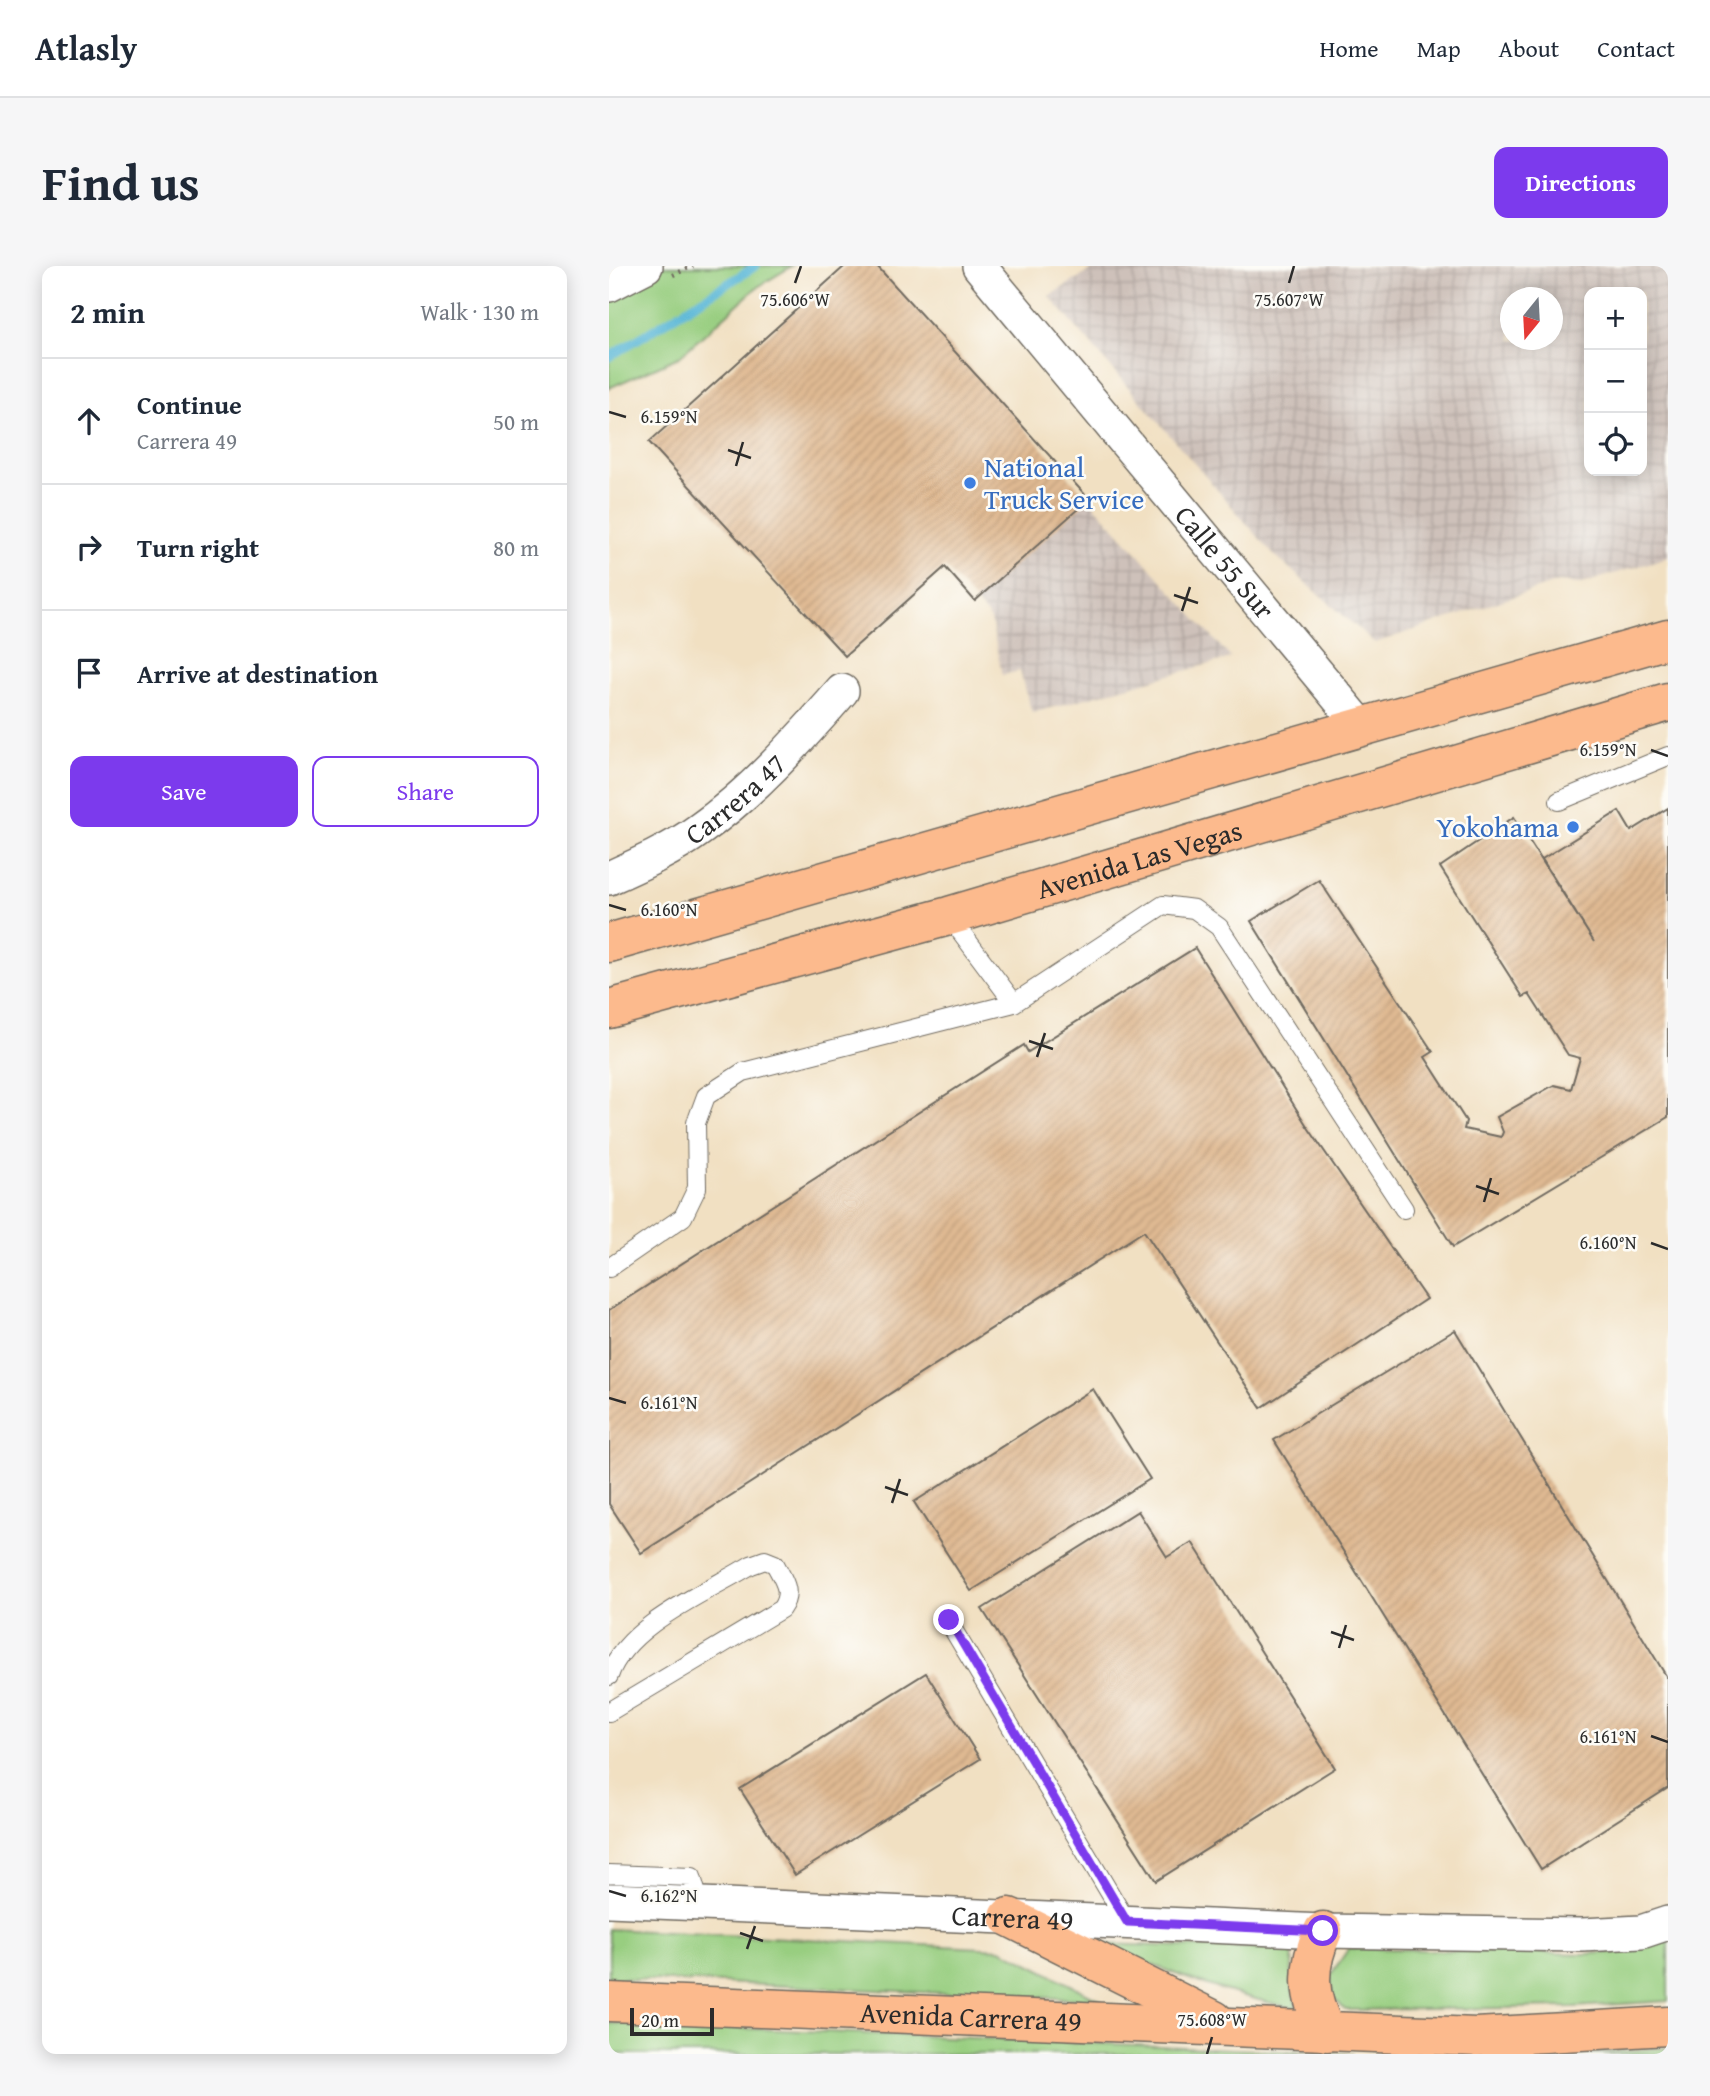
<!DOCTYPE html>
<meta charset="utf-8">
<style>
:root{--surface:#fff;--page:#f6f6f7;--text:#1f2937;--muted:#747a83;--line:#e0e1e3;--accent:#7c3aed}
body{margin:0;font-family:"Gentium Book Plus",serif;background:var(--page);color:var(--text)}
.controls{position:absolute;right:21px;top:21px;display:grid;overflow:hidden;border-radius:14px;box-shadow:0 4px 18px #0003}
.controls button{width:63px;height:63px;display:grid;place-items:center;padding:0;border:0;border-bottom:2px solid var(--line);background:var(--surface);color:var(--text);font:35px sans-serif}
.compass{position:absolute;left:891px;top:21px;width:63px;height:63px;border-radius:50%;background:var(--surface);box-shadow:0 4px 18px #0003;rotate:198deg}
.scale{position:absolute;left:21px;bottom:18px;width:84px;box-sizing:border-box;padding-left:7px;border:4px solid #2b2b2b;border-top:0;font-size:19px;line-height:24px;white-space:nowrap;color:#2b2b2b;-webkit-text-stroke:5px #fdfcf7;paint-order:stroke}
.stop{position:absolute;width:21px;height:21px;margin:-16px;border:5px solid #7c3aed;border-radius:50%;background:#fff}
.stop.end{background:#7c3aed;border-color:#fff;box-shadow:0 2px 7px #0008}
.list{margin:0;padding:0;list-style:none}
h2{display:flex;justify-content:space-between;align-items:center;height:91px;margin:0;padding:0 28px;font-size:30px}
h2 small{font-size:23px;font-weight:400;color:var(--muted)}
.list li{display:grid;grid-template-columns:46px 1fr auto;gap:21px;align-items:center;box-sizing:border-box;height:126px;padding:0 28px;border-top:2px solid var(--line)}
.list b{display:block;font-size:26px;white-space:nowrap}
.list p{margin:0;font-size:23px;white-space:nowrap;color:var(--muted)}
.list em{font-size:23px;font-style:normal;color:var(--muted)}
.actions{display:flex;gap:14px;padding:21px 28px}
.actions a{flex:1;padding:16px 0;border:2px solid var(--accent);border-radius:14px;text-align:center;font-size:24px;color:var(--accent)}
.actions .main{background:var(--accent);color:#fff}
.icon{flex:none;width:38px;height:38px;fill:none;stroke:currentColor;stroke-width:2;stroke-linecap:round;stroke-linejoin:round}
.map{position:relative;flex:none;width:1059px;height:1788px;overflow:hidden;border-radius:14px}
header{display:flex;align-items:center;gap:42px;box-sizing:border-box;height:98px;padding:0 35px;background:var(--surface);border-bottom:2px solid var(--line)}
header strong{font-size:33px}
nav{display:flex;gap:38px;margin-inline-start:auto;font-size:24px}
.intro{display:flex;align-items:center;justify-content:space-between;box-sizing:border-box;height:168px;padding:0 42px}
h1{margin:0;font-size:49px}
.button{padding:18px 32px;border-radius:14px;background:var(--accent);color:#fff;font-size:24px;font-weight:700}
main{display:flex;gap:42px;padding:0 42px}
aside{flex:1;background:var(--surface);border-radius:14px;box-shadow:0 4px 18px #0003}
.map>svg:first-child{display:block}
.industrial{fill:url(#industrial-grid);fill-rule:evenodd}
.grass{fill:#98ce80;stroke:#627c56;stroke-width:2}
.lines{fill:none;stroke-linecap:round;stroke-linejoin:round}
.stream{stroke:#57b6d6;stroke-width:9}
.building{fill:url(#building-hatch)}
.service-casing{stroke:#706a60;stroke-width:20}
.minor-casing{stroke:#706a60;stroke-width:36}
.primary-casing{stroke:#706a60;stroke-width:41}
.trunk-casing{stroke:#706a60;stroke-width:41}
.path{stroke:#706a60;stroke-width:4.5;stroke-dasharray:2 5;stroke-linecap:butt}
.service{stroke:#fff;stroke-width:18}
.minor{stroke:#fff;stroke-width:33}
.primary{stroke:#fcba8d;stroke-width:38}
.trunk{stroke:#fcba8d;stroke-width:38}
.route{stroke:#7c3aed;stroke-width:9}
.ticks{fill:none;stroke:#2b2b2b;stroke-width:2.5}
.shop-dot{fill:#3f7fe0;stroke:#fdfcf7;stroke-width:2.5}
.labels{text-anchor:middle;stroke-width:5;stroke-linejoin:round;paint-order:stroke}
.shop-label{font-size:28px;fill:#366cbe;stroke:#fdfcf7;text-anchor:start}
.street-label{font-size:28px;fill:#2b2b2b;stroke:#fdfcf7}
.ticks-label{font-size:18px;text-anchor:middle;fill:#2b2b2b;stroke:#fdfcf7;stroke-width:5;stroke-linejoin:round;paint-order:stroke}
</style>
<header>
<strong>Atlasly</strong>
<nav><a>Home</a><a>Map</a><a>About</a><a>Contact</a></nav>
</header>
<div class="intro"><h1>Find us</h1><a class="button">Directions</a></div>
<main>
<aside>
<h2>2 min<small>Walk · 130 m</small></h2>
<ul class="list">
<li><svg class="icon" aria-label="ahead" viewBox="0 0 24 24"><path d="M12 20V5M6 11l6-6 6 6"/></svg><div><b>Continue</b><p>Carrera 49</p></div><em>50 m</em></li>
<li><svg class="icon" aria-label="right" viewBox="0 0 24 24"><path d="M7 20v-9h11M14 6l5 5-5 5"/></svg><div><b>Turn right</b></div><em>80 m</em></li>
<li><svg class="icon" aria-label="arrive" viewBox="0 0 24 24"><path d="M6 21V4h12l-3 4 3 4H6"/></svg><div><b>Arrive at destination</b></div></li>
</ul>
<div class="actions"><a class="main">Save</a><a>Share</a></div>
</aside>
<div class="map">
<svg width="1059" height="1788" viewBox="0 0 1059 1788">
<defs>
<pattern id="industrial-grid" width="8" height="8" patternUnits="userSpaceOnUse" patternTransform="scale(1.75)"><rect width="8" height="8" fill="#cec1ba"/><path d="M0 4h8M4 0v8" fill="none" stroke="#b1a6a0"/></pattern>
<pattern id="building-hatch" width="6" height="6" patternUnits="userSpaceOnUse" patternTransform="scale(1.75)"><rect width="6" height="6" fill="#dfb992"/><path d="M-1 1l2-2M0 6l6-6M5 7l2-2" fill="none" stroke="#c09f7e"/></pattern>
</defs>
<rect width="100%" height="100%" fill="#fdfcf7"/>
<filter id="ink" filterUnits="userSpaceOnUse"><feTurbulence type="fractalNoise" baseFrequency=".0143" numOctaves="2"/><feDisplacementMap in="SourceGraphic" scale="14" xChannelSelector="R" yChannelSelector="G"/><feConvolveMatrix kernelMatrix="1 2 1 2 8 2 1 2 1" color-interpolation-filters="sRGB"/></filter>
<filter id="wash" filterUnits="userSpaceOnUse"><feTurbulence type="fractalNoise" baseFrequency=".00686" numOctaves="4" result="noise"/><feDisplacementMap in="SourceGraphic" scale="28" xChannelSelector="R" yChannelSelector="G"/><feGaussianBlur stdDeviation="1.57" result="paint"/><feColorMatrix in="noise" values="0 0 0 0 0 0 0 0 0 0 0 0 0 0 0 0 0 1.4 0 .05"/><feComposite in="paint" operator="in"/></filter>
<g filter="url(#wash)">
<rect width="100%" height="100%" fill="#f1e0c2"/>
<!-- industrial -->
<path class="industrial" d="M 489,0 L 1059,0 L 1059,291 L 972,318 L 949,316 L 766,377 L 664,288 L 440,30 ZM 980,26 L 1033,26 L 1033,205 L 980,205 ZM 902,32 L 944,32 L 944,74 L 902,74 Z
M 480,233 L 622,392 L 423,447 L 411,405 L 393,409 L 382,354 L 366,335 Z"/>
<!-- grass -->
<path class="grass" d="M 54,0 L 183,0 L 147,22 L 70,91 L 0,122 L 0,25 Z
M 0,1663 L 392,1683 L 491,1734 L 0,1712 Z
M 1059,1671 L 1059,1735 L 965,1741 L 736,1744 L 724,1731 L 721,1710 L 740,1682 L 975,1688 L 1009,1686 Z
M 493,1678 L 684,1684 L 682,1717 L 688,1743 C 614,1727 562,1708 493,1678 Z
M 0,1757 L 745,1788 L 0,1788 Z
M 1057,1782 L 1059,1788 L 970,1788 Z"/>
<g class="lines">
<!-- stream -->
<path class="stream" d="M 0,91 L 147,0"/>
</g>
<g id="blocks">
<!-- building -->
<path class="building" d="M 236,0 L 268,0 L 480,233 L 366,335 L 336,301 L 236,390 L 40,176 Z
M 1059,542 L 1059,851 L 844,981 L 642,655 L 710,614 L 824,786 L 816,791 L 857,855 L 855,863 L 892,871 L 894,866 L 888,851 L 945,819 L 962,823 L 971,792 L 959,789 L 920,728 L 914,731 L 831,601 L 905,551 L 985,676 L 933,593 L 1010,545 L 1022,565 Z
M 586,682 L 698,860 L 817,1033 L 652,1142 L 535,965 L 32,1287 L 0,1238 L 0,1044 L 415,779 L 419,786 Z
M 846,1064 L 1059,1413 L 1059,1522 L 932,1603 L 665,1174 Z
M 484,1123 L 541,1213 L 362,1325 L 305,1236 Z
M 529,1245 L 558,1291 L 583,1276 L 726,1502 L 547,1615 L 373,1343 Z
M 317,1407 L 371,1493 L 186,1609 L 131,1523 Z"/>
</g>
</g>
<g filter="url(#ink)">
<use href="#blocks" fill-opacity="0" stroke="#706a60" stroke-width="2"/>
<g class="lines">
<defs>
<path id="service" d="M 950,535 L 1059,490
M 340,650 L 405,737
M 0,1002 L 74,951 L 88,922 L 87,857 L 97,830 L 134,806 L 405,737 L 554,639 L 585,643 L 610,661 L 795,943
M 339,1355 L 518,1656
M 0,1410 C 17,1359 98,1326 142,1299 L 156,1294 L 166,1298 C 175,1315 184,1326 172,1343 L 0,1446
M 0,1608 L 83,1611 L 91,1639"/>
<g id="minor">
<path id="s1" d="M 370,0 L 754,462"/>
<path d="M 0,19 L 37,0"/>
<path id="s2" d="M 0,612 C 31,598 63,584 90,564 C 144,526 190,474 233,425"/>
<path id="s3" d="M 0,1634 L 714,1665 L 973,1669 L 1032,1666 L 1059,1657"/>
</g>
<g id="primary">
<path d="M 0,677 L 1059,373"/>
<path id="s4" d="M 0,743 L 340,650 L 1059,436"/>
</g>
<g id="trunk">
<path d="M 400,1651 L 605,1754"/>
<path d="M 714,1665 C 697,1702 698,1731 718,1766"/>
<path id="s5" d="M 0,1736 L 867,1771 L 1059,1760"/>
</g>
</defs>
<!-- service casing -->
<use href="#service" class="service-casing"/>
<!-- minor casing -->
<use href="#minor" class="minor-casing"/>
<!-- primary casing -->
<use href="#primary" class="primary-casing"/>
<!-- trunk casing -->
<use href="#trunk" class="trunk-casing"/>
<!-- path -->
<path class="path" d="M 64,9 L 84,0"/>
<!-- service -->
<use href="#service" class="service"/>
<!-- minor -->
<use href="#minor" class="minor"/>
<!-- primary -->
<use href="#primary" class="primary"/>
<!-- trunk -->
<use href="#trunk" class="trunk"/>
</g>
</g>
<g class="lines" filter="url(#ink)">
<!-- route -->
<path class="route" d="M 340,1354 L 518,1656 L 714,1665"/>
</g>
<!-- ticks -->
<path class="ticks" d="M 186,17 L 192,0M 680,17 L 685,0M 0,146 L 17,151M 119,184 L 142,192M 127,200 L 134,176M 565,329 L 589,337M 573,345 L 581,321M 1042,484 L 1059,490M 0,639 L 17,644M 420,775 L 444,783M 428,791 L 436,767M 867,920 L 890,928M 875,936 L 882,912M 1042,977 L 1059,983M 0,1132 L 17,1137M 276,1221 L 299,1229M 283,1237 L 291,1213M 722,1366 L 745,1374M 730,1382 L 737,1359M 1042,1470 L 1059,1476M 0,1625 L 17,1630M 131,1667 L 154,1675M 138,1683 L 146,1660M 598,1788 L 603,1771"/>
<!-- markers -->
<g class="shop-dot">
<circle cx="361" cy="217" r="7"/>
<circle cx="964" cy="561" r="7"/>
</g>
<g class="labels">
<!-- shop labels -->
<g class="shop-label">
<text x="375" y="211">National<tspan x="375" dy="32">Truck Service</tspan></text>
<text x="950" y="571" text-anchor="end">Yokohama</text>
</g>
<!-- street labels -->
<g class="street-label">
<text dy="10" stroke="none"><textPath href="#s1" startOffset="385">Calle 55 Sur</textPath></text>
<text dy="10" stroke="none"><textPath href="#s2" startOffset="150">Carrera 47</textPath></text>
<text dy="10" stroke="none"><textPath href="#s4" startOffset="551">Avenida Las Vegas</textPath></text>
<text dy="10" stroke="none"><textPath href="#s3" startOffset="404">Carrera 49</textPath></text>
<text dy="10" stroke="none"><textPath href="#s5" startOffset="362">Avenida Carrera 49</textPath></text>
</g>
</g>
<g class="ticks-label">
<text x="186" y="40">75.606°W</text>
<text x="680" y="40">75.607°W</text>
<text x="60" y="157">6.159°N</text>
<text x="999" y="490">6.159°N</text>
<text x="60" y="650">6.160°N</text>
<text x="999" y="983">6.160°N</text>
<text x="60" y="1143">6.161°N</text>
<text x="999" y="1477">6.161°N</text>
<text x="60" y="1636">6.162°N</text>
<text x="603" y="1760">75.608°W</text>
</g>
</svg>
<div class="controls">
<button>+</button>
<button>−</button>
<button><svg class="icon" aria-label="locate" viewBox="0 0 24 24"><circle cx="12" cy="12" r="6"/><path d="M12 2v4M12 18v4M2 12h4M18 12h4"/></svg></button>
</div>
<svg class="compass" viewBox="-18 -18 36 36"><path d="M0-13l5 13h-10z" fill="#e53935"/><path d="M0 13l5-13h-10z" fill="#747a83"/></svg>
<div class="scale">20 m</div>
<div class="stop" style="left:714px;top:1665px"></div>
<div class="stop end" style="left:340px;top:1354px"></div>
</div>
</main>
